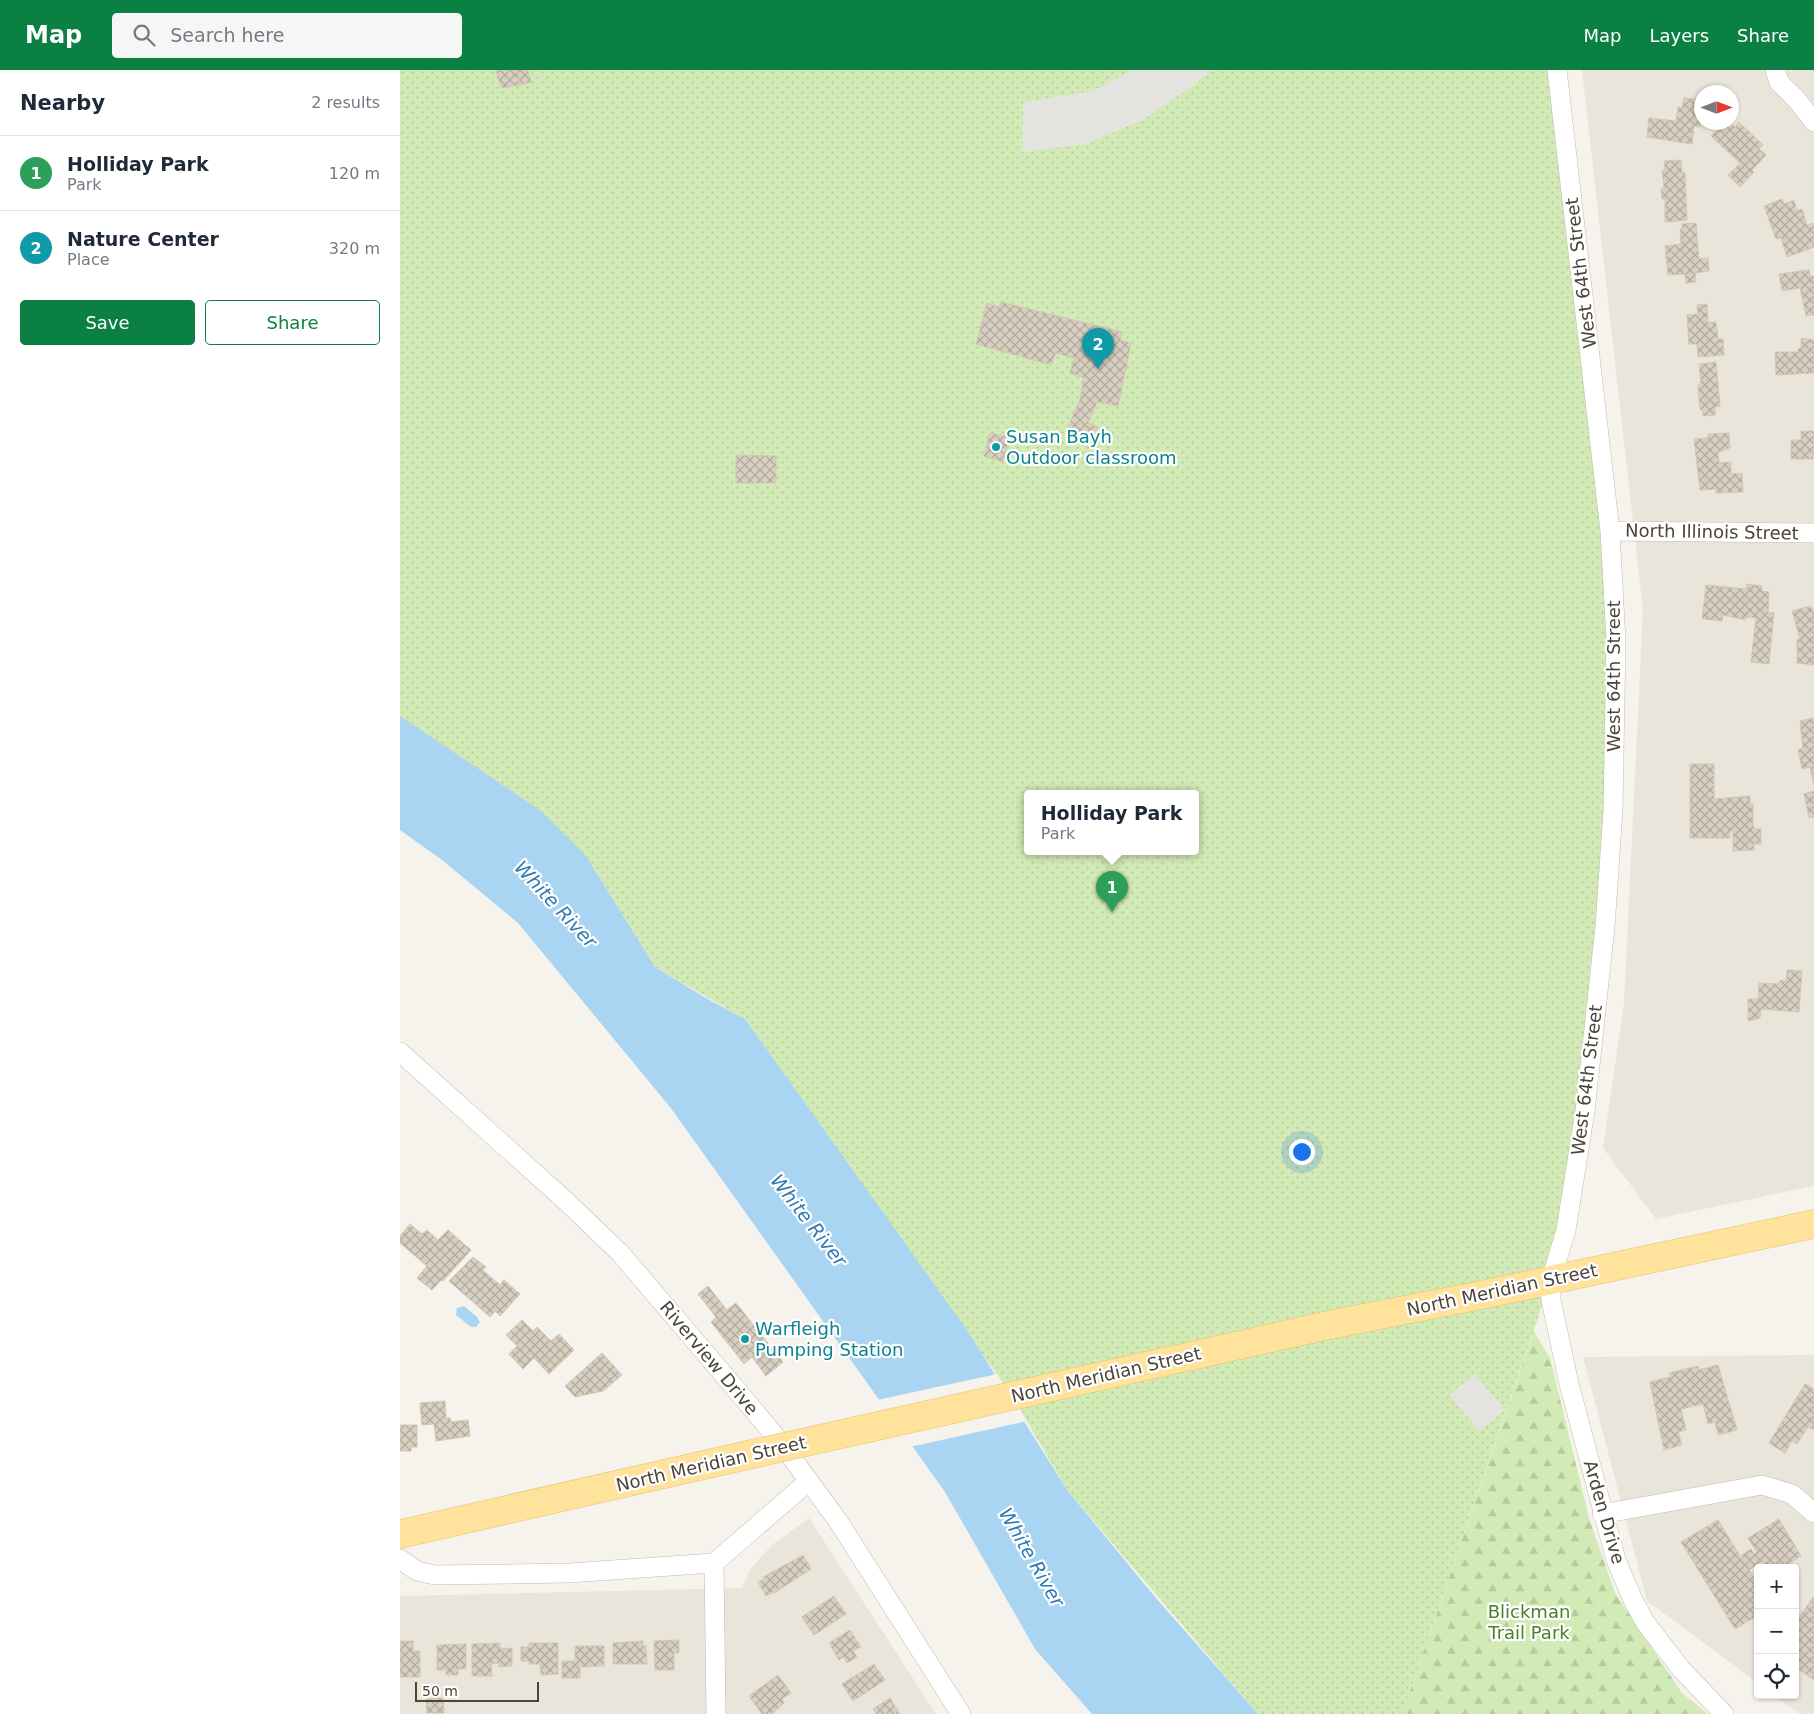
<!DOCTYPE html>
<meta charset="utf-8">
<style>
:root{--surface:#fff;--page:#f6f6f7;--text:#1f2937;--muted:#747a83;--line:#e0e1e3;--accent:#0b8043}
body{margin:0;font-family:"DejaVu Sans",sans-serif;background:var(--page);color:var(--text)}
.controls{position:absolute;right:15px;bottom:15px;display:grid;overflow:hidden;border-radius:5px;box-shadow:0 1px 4px #0004}
.controls button{width:45px;height:45px;display:grid;place-items:center;padding:0;border:0;border-bottom:1px solid var(--line);background:var(--surface);color:var(--text);font:25px sans-serif}
.compass{position:absolute;left:1294px;top:15px;width:45px;height:45px;border-radius:50%;background:var(--surface);box-shadow:0 1px 4px #0004;rotate:90deg}
.scale{position:absolute;left:15px;bottom:12px;width:124px;box-sizing:border-box;padding-left:5px;border:2px solid #4b4439;border-top:0;font-size:14px;line-height:18px;white-space:nowrap;color:#4b4439;-webkit-text-stroke:4px #fff;paint-order:stroke}
.you{position:absolute;left:901px;top:1081px;width:18px;height:18px;margin:-12px;border:4px solid #fff;border-radius:50%;background:#1a73e8;box-shadow:0 0 0 8px #1a73e833}
.badge{display:grid;place-items:center;width:32px;height:32px;border-radius:50%;background:var(--accent);color:#fff;font-size:16px;font-weight:700}
.pin{position:absolute;translate:-50% -41px;filter:drop-shadow(0 1px 2px #0008)}
.pin::after{content:'';position:absolute;top:26px;width:18px;height:15px;background:inherit;clip-path:polygon(0 0,100% 0,50% 100%)}
.popup{position:absolute;left:624px;top:720px;width:175px;height:65px;box-sizing:border-box;display:grid;place-content:center;border-radius:5px;background:var(--surface);filter:drop-shadow(0 1px 4px #0005);font-size:16px;white-space:nowrap;color:var(--muted)}
.popup b{font-size:19px;color:var(--text)}
.popup::after{content:'';position:absolute;left:50%;top:100%;margin-left:-10px;border:10px solid transparent;border-top-color:var(--surface)}
.list{margin:0;padding:0;list-style:none}
h2{display:flex;justify-content:space-between;align-items:center;height:65px;margin:0;padding:0 20px;font-size:21px}
h2 small{font-size:16px;font-weight:400;color:var(--muted)}
.list li{display:grid;grid-template-columns:32px 1fr auto;gap:15px;align-items:center;box-sizing:border-box;height:75px;padding:0 20px;border-top:1px solid var(--line)}
.list b{display:block;font-size:19px;white-space:nowrap}
.list p{margin:0;font-size:16px;white-space:nowrap;color:var(--muted)}
.list em{font-size:16px;font-style:normal;color:var(--muted)}
.actions{display:flex;gap:10px;padding:15px 20px}
.actions a{flex:1;padding:11px 0;border:1px solid var(--accent);border-radius:5px;text-align:center;font-size:18px;color:var(--accent)}
.actions .main{background:var(--accent);color:#fff}
.icon{flex:none;width:28px;height:28px;fill:none;stroke:currentColor;stroke-width:2;stroke-linecap:round;stroke-linejoin:round}
.map{position:relative;flex:none;width:1414px;height:1644px;overflow:hidden}
header{display:flex;align-items:center;gap:30px;box-sizing:border-box;height:70px;padding:0 25px;background:var(--accent);color:#fff}
header strong{font-size:24px}
nav{display:flex;gap:28px;margin-inline-start:auto;font-size:18px}
.search{width:350px;height:45px;background:var(--page);display:flex;align-items:center;gap:12px;box-sizing:border-box;padding:0 18px;border-radius:5px;color:var(--muted);font-size:19px}
main{display:flex}
aside{flex:1;background:var(--surface)}
.map>svg:first-child{display:block}
.residential{fill:#eae5da;fill-rule:evenodd}
.forest{fill:url(#forest-firs)}
.park{fill:url(#park-dots);fill-rule:evenodd}
.parking{fill:#e5e3e0}
.water{fill:#a9d4f2}
.pier{fill:#f6f3ec}
.building{fill:url(#building-cross-hatch);stroke:#d3c7b4}
.lines{fill:none;stroke-linecap:round;stroke-linejoin:round}
.street-casing{stroke:#c2bbae;stroke-width:20}
.primary-casing{stroke:#e6c16a;stroke-width:29}
.street{stroke:#fff;stroke-width:19}
.primary{stroke:#ffe39c;stroke-width:28}
.primary-bridge-casing{stroke:#e6c16a;stroke-width:29;stroke-linecap:butt}
.primary-bridge{stroke:#ffe39c;stroke-width:28}
.culture-dot{fill:#0f9aa8;stroke:#fff;stroke-width:2}
.labels{text-anchor:middle;stroke-width:4.5;stroke-linejoin:round;paint-order:stroke}
.street-label{font-size:18px;fill:#4b4439;stroke:#fff}
.culture-label{font-size:18px;fill:#0d838f;stroke:#fff;text-anchor:start}
.park-label{font-size:18px;fill:#4a7f2a;stroke:#fff}
.water-label{font-size:19px;font-style:italic;fill:#2e7ab2;stroke:#fff}
</style>
<header>
<strong>Map</strong>
<div class="search"><svg class="icon" aria-label="search" viewBox="0 0 24 24"><circle cx="10" cy="10" r="6"/><path d="M15 15l6 6"/></svg>Search here</div>
<nav><a>Map</a><a>Layers</a><a>Share</a></nav>
</header>
<main>
<aside>
<h2>Nearby<small>2 results</small></h2>
<ul class="list">
<li><span class="badge" style="background:#2e9e5b">1</span><div><b>Holliday Park</b><p>Park</p></div><em>120 m</em></li>
<li><span class="badge" style="background:#0f9aa8">2</span><div><b>Nature Center</b><p>Place</p></div><em>320 m</em></li>
</ul>
<div class="actions"><a class="main">Save</a><a>Share</a></div>
</aside>
<div class="map">
<svg width="1414" height="1644" viewBox="0 0 1414 1644">
<defs>
<pattern id="forest-firs" width="22" height="20" patternUnits="userSpaceOnUse" patternTransform="scale(1.25)"><rect width="22" height="20" fill="#d2eab5"/><path d="M5 1l3.5 6h-7zM16 11l3.5 6h-7z" fill="#b6ca9c"/></pattern>
<pattern id="park-dots" width="8" height="8" patternUnits="userSpaceOnUse" patternTransform="scale(1.25)"><rect width="8" height="8" fill="#d2eab5"/><path d="M2 2h.1M6 6h.1" fill="none" stroke="#b6ca9c" stroke-width="1.8" stroke-linecap="round"/></pattern>
<pattern id="building-cross-hatch" width="8" height="8" patternUnits="userSpaceOnUse" patternTransform="scale(1.25)"><rect width="8" height="8" fill="#d8cfc1"/><path d="M0 0l8 8M0 8l8-8" fill="none" stroke="#b1aa9e"/></pattern>
</defs>
<rect width="100%" height="100%" fill="#f6f3ec"/>
<!-- residential -->
<path class="residential" d="M 1182,0 L 1414,0 L 1414,1116 L 1256,1149 L 1203,1078 L 1224,933 L 1243,540 ZM 1302,22 L 1332,22 L 1332,52 L 1302,52 Z
M 1414,1285 L 1414,1644 L 1400,1644 L 1374,1625 L 1395,1625 L 1395,1498 L 1358,1498 L 1358,1613 L 1247,1531 L 1183,1287 Z
M 409,1448 L 536,1644 L 0,1644 L 0,1526 L 342,1518 L 349,1501 L 372,1475 Z"/>
<!-- forest -->
<path class="forest" d="M 1134,1261 L 1150,1288 L 1189,1448 L 1215,1523 L 1282,1623 L 1308,1644 L 1002,1644 Z"/>
<!-- park -->
<path class="park" d="M 0,0 L 1157,0 L 1210,461 L 1213,740 L 1185,1041 L 1151,1210 L 1002,1644 L 858,1644 L 667,1420 L 614,1329 L 345,949 L 255,897 L 186,786 L 0,648 ZM 628,723 L 796,723 L 796,781 L 628,781 Z"/>
<!-- parking -->
<path class="parking" d="M 732,0 L 811,0 L 791,17 L 741,51 L 685,74 L 622,82 L 623,32 L 693,21 Z
M 1075,1304 L 1105,1340 L 1079,1361 L 1049,1325 Z"/>
<!-- water -->
<path class="water" d="M 0,646 L 141,741 L 186,786 L 255,897 L 306,928 L 345,949 L 569,1263 L 667,1420 L 755,1527 L 858,1644 L 692,1644 L 635,1579 L 545,1422 L 270,1037 L 118,853 L 42,790 L 0,760 Z
M 64,1236 L 77,1247 L 80,1252 L 76,1257 L 71,1257 L 56,1245 L 57,1238 Z"/>
<!-- pier -->
<path class="pier" d="M 597,1304 L 627,1351 L 510,1377 L 477,1330 Z"/>
<!-- building -->
<path class="building" d="M 96,0 L 117,0 L 120,15 L 101,18 Z
M 117,0 L 128,0 L 131,12 L 120,15 Z
M 1284,28 L 1302,30 L 1300,57 L 1294,56 L 1292,74 L 1247,67 L 1249,48 L 1276,51 L 1278,37 L 1282,38 Z
M 1324,52 L 1330,52 L 1335,57 L 1339,52 L 1363,75 L 1359,79 L 1366,85 L 1352,100 L 1354,102 L 1340,117 L 1328,105 L 1340,93 L 1311,66 Z
M 1281,90 L 1282,103 L 1285,103 L 1287,150 L 1265,152 L 1265,129 L 1262,129 L 1261,119 L 1264,118 L 1262,100 L 1265,100 L 1264,91 Z
M 1382,129 L 1384,134 L 1394,130 L 1397,141 L 1402,139 L 1407,155 L 1413,153 L 1414,157 L 1414,177 L 1387,187 L 1381,168 L 1376,169 L 1364,136 Z
M 1296,153 L 1299,189 L 1308,188 L 1309,201 L 1295,203 L 1296,212 L 1286,213 L 1285,204 L 1268,205 L 1265,176 L 1281,174 L 1280,159 L 1282,159 L 1282,154 Z
M 1409,200 L 1410,206 L 1414,206 L 1414,245 L 1406,246 L 1400,218 L 1382,221 L 1379,204 Z
M 601,232 L 722,262 L 720,270 L 731,273 L 718,336 L 697,332 L 688,353 L 698,357 L 694,370 L 667,360 L 680,329 L 684,308 L 670,303 L 674,288 L 656,283 L 651,295 L 576,274 L 587,233 L 600,237 Z
M 1307,234 L 1308,253 L 1316,252 L 1318,269 L 1323,269 L 1324,285 L 1298,287 L 1297,274 L 1289,274 L 1287,245 L 1298,244 L 1297,235 Z
M 1401,268 L 1414,270 L 1414,303 L 1376,305 L 1375,282 L 1398,282 L 1398,279 L 1401,278 Z
M 1316,292 L 1320,336 L 1315,337 L 1315,345 L 1303,346 L 1303,340 L 1300,340 L 1298,315 L 1301,315 L 1299,294 Z
M 1401,361 L 1414,361 L 1413,389 L 1391,389 L 1391,370 L 1401,370 Z
M 590,363 L 609,367 L 603,392 L 584,386 Z
M 1329,363 L 1330,378 L 1318,382 L 1319,393 L 1331,392 L 1331,404 L 1342,403 L 1343,422 L 1316,423 L 1316,419 L 1300,420 L 1294,369 L 1308,368 L 1308,364 Z
M 336,385 L 376,386 L 376,413 L 336,413 Z
M 1347,514 L 1362,516 L 1362,521 L 1369,522 L 1368,542 L 1374,543 L 1369,594 L 1351,592 L 1356,548 L 1345,547 L 1345,550 L 1323,545 L 1322,551 L 1302,549 L 1306,515 L 1347,519 Z
M 1411,536 L 1414,543 L 1414,595 L 1397,593 L 1397,569 L 1400,569 L 1392,541 Z
M 1414,648 L 1414,716 L 1410,697 L 1402,699 L 1398,680 L 1403,678 L 1400,651 Z
M 1290,694 L 1314,694 L 1314,729 L 1350,726 L 1350,734 L 1353,734 L 1353,756 L 1355,759 L 1361,759 L 1361,774 L 1354,774 L 1354,780 L 1333,781 L 1333,761 L 1330,761 L 1330,768 L 1290,768 Z
M 1414,721 L 1414,747 L 1409,748 L 1404,724 Z
M 1387,900 L 1402,901 L 1399,942 L 1361,939 L 1360,948 L 1348,951 L 1348,929 L 1358,929 L 1359,913 L 1377,914 L 1381,910 L 1386,911 Z
M 10,1154 L 22,1164 L 27,1160 L 38,1170 L 48,1160 L 71,1180 L 43,1211 L 41,1210 L 32,1220 L 17,1208 L 27,1196 L 0,1173 L 0,1166 Z
M 73,1187 L 86,1197 L 83,1200 L 100,1215 L 104,1210 L 120,1224 L 100,1246 L 95,1241 L 90,1247 L 49,1211 Z
M 308,1216 L 327,1240 L 336,1233 L 383,1292 L 366,1306 L 352,1287 L 344,1294 L 311,1252 L 316,1247 L 298,1224 Z
M 122,1250 L 133,1261 L 137,1257 L 151,1271 L 159,1264 L 174,1280 L 149,1304 L 134,1288 L 123,1299 L 109,1284 L 117,1276 L 106,1265 Z
M 202,1283 L 222,1305 L 203,1321 L 175,1327 L 165,1316 Z
M 1318,1295 L 1337,1360 L 1318,1365 L 1315,1352 L 1308,1354 L 1303,1334 L 1281,1339 L 1286,1360 L 1278,1362 L 1282,1375 L 1264,1380 L 1250,1312 L 1270,1307 L 1269,1303 L 1298,1296 L 1299,1300 Z
M 1405,1314 L 1414,1319 L 1414,1360 L 1408,1357 L 1397,1374 L 1392,1371 L 1385,1383 L 1369,1373 Z
M 45,1331 L 46,1348 L 50,1348 L 51,1352 L 68,1350 L 70,1366 L 36,1371 L 34,1354 L 22,1355 L 20,1333 Z
M 0,1355 L 17,1355 L 17,1377 L 11,1377 L 11,1381 L 0,1381 Z
M 1379,1449 L 1401,1486 L 1382,1498 L 1367,1498 L 1363,1491 L 1349,1500 L 1358,1514 L 1358,1545 L 1335,1559 L 1281,1472 L 1318,1450 L 1342,1489 L 1342,1485 L 1351,1479 L 1354,1484 L 1357,1482 L 1348,1468 Z
M 403,1485 L 411,1499 L 374,1523 L 373,1522 L 366,1526 L 358,1512 L 364,1509 L 363,1507 Z
M 434,1526 L 446,1544 L 414,1565 L 402,1547 Z
M 1414,1526 L 1414,1610 L 1395,1597 L 1395,1548 L 1397,1550 Z
M 450,1560 L 461,1577 L 453,1581 L 457,1587 L 447,1593 L 444,1587 L 439,1590 L 429,1573 Z
M 279,1570 L 279,1583 L 274,1583 L 274,1600 L 255,1600 L 254,1571 Z
M 0,1571 L 13,1571 L 13,1581 L 20,1581 L 20,1607 L 0,1607 Z
M 243,1571 L 243,1576 L 246,1576 L 247,1594 L 213,1594 L 213,1573 Z
M 100,1573 L 100,1579 L 112,1578 L 112,1596 L 99,1597 L 99,1593 L 91,1594 L 92,1606 L 72,1606 L 72,1574 Z
M 129,1573 L 158,1573 L 158,1604 L 141,1605 L 140,1594 L 129,1594 L 129,1591 L 121,1591 L 121,1577 L 129,1577 Z
M 66,1574 L 66,1599 L 58,1599 L 58,1605 L 46,1605 L 46,1600 L 37,1600 L 37,1575 Z
M 175,1576 L 204,1576 L 204,1596 L 180,1597 L 180,1608 L 162,1608 L 162,1591 L 175,1591 Z
M 474,1594 L 485,1610 L 453,1631 L 442,1614 Z
M 378,1605 L 391,1623 L 382,1629 L 384,1633 L 372,1644 L 362,1644 L 349,1626 Z
M 43,1628 L 44,1643 L 27,1643 L 26,1629 Z
M 490,1628 L 500,1644 L 476,1644 L 473,1639 Z"/>
<g class="lines">
<defs>
<path id="street" d="M 1157,0 L 1210,461 L 1216,571 L 1213,740 L 1205,857 L 1185,1041 L 1166,1160 L 1151,1210 L 1151,1230 L 1169,1314 L 1216,1490 L 1233,1530 L 1245,1552 L 1281,1599 L 1324,1644
M 1375,0 L 1379,12 L 1397,30 L 1414,52
M 1210,461 L 1414,463
M 0,982 L 168,1133 L 221,1184 L 335,1318 L 381,1373 L 438,1451 L 561,1644
M 1202,1444 L 1362,1415 L 1392,1424 L 1414,1443
M 0,1489 L 17,1501 L 35,1505 L 169,1503 L 314,1493 L 409,1411
M 314,1493 L 316,1644"/>
<path id="primary" d="M 929,1255 L 1086,1224 L 1414,1154
M 0,1464 L 348,1385"/>
</defs>
<!-- street casing -->
<use href="#street" class="street-casing"/>
<!-- primary casing -->
<use href="#primary" class="primary-casing"/>
<!-- street -->
<use href="#street" class="street"/>
<!-- primary -->
<use href="#primary" class="primary"/>
<defs>
<path id="primary-bridge" d="M 348,1385 L 929,1255"/>
</defs>
<!-- primary-bridge casing -->
<use href="#primary-bridge" class="primary-bridge-casing"/>
<!-- primary-bridge -->
<use href="#primary-bridge" class="primary-bridge"/>
</g>
<!-- markers -->
<g class="culture-dot">
<circle cx="596" cy="377" r="5"/>
<circle cx="345" cy="1269" r="5"/>
</g>
<g class="labels">
<!-- street labels -->
<g class="street-label">
<text transform="translate(1181 203) rotate(-97)" y="6">West 64th Street</text>
<text transform="translate(1312 462) rotate(1)" y="6">North Illinois Street</text>
<text transform="translate(1214 606) rotate(-90)" y="6">West 64th Street</text>
<text transform="translate(1187 1010) rotate(-83)" y="6">West 64th Street</text>
<text transform="translate(1102 1220) rotate(-12)" y="6">North Meridian Street</text>
<text transform="translate(309 1288) rotate(50)" y="6">Riverview Drive</text>
<text transform="translate(706 1305) rotate(-13)" y="6">North Meridian Street</text>
<text transform="translate(311 1394) rotate(-13)" y="6">North Meridian Street</text>
<text transform="translate(1204 1442) rotate(74)" y="6">Arden Drive</text>
</g>
<!-- culture labels -->
<g class="culture-label">
<text x="606" y="373">Susan Bayh<tspan x="606" dy="21">Outdoor classroom</tspan></text>
<text x="355" y="1265">Warfleigh<tspan x="355" dy="21">Pumping Station</tspan></text>
</g>
<!-- park labels -->
<g class="park-label">
<text x="1129" y="1548">Blickman<tspan x="1129" dy="21">Trail Park</tspan></text>
</g>
<!-- water labels -->
<g class="water-label">
<text transform="translate(156 834) rotate(47)" y="7">White River</text>
<text transform="translate(409 1150) rotate(52)" y="7">White River</text>
<text transform="translate(632 1487) rotate(60)" y="7">White River</text>
</g>
</g>
</svg>
<div class="controls">
<button>+</button>
<button>−</button>
<button><svg class="icon" aria-label="locate" viewBox="0 0 24 24"><circle cx="12" cy="12" r="6"/><path d="M12 2v4M12 18v4M2 12h4M18 12h4"/></svg></button>
</div>
<svg class="compass" viewBox="-18 -18 36 36"><path d="M0-13l5 13h-10z" fill="#e53935"/><path d="M0 13l5-13h-10z" fill="#747a83"/></svg>
<div class="scale">50 m</div>
<div class="you"></div>
<div class="pin badge" style="left:712px;top:842px;background:#2e9e5b">1</div>
<div class="popup"><b>Holliday Park</b>Park</div>
<div class="pin badge" style="left:698px;top:299px;background:#0f9aa8">2</div>
</div>
</main>
